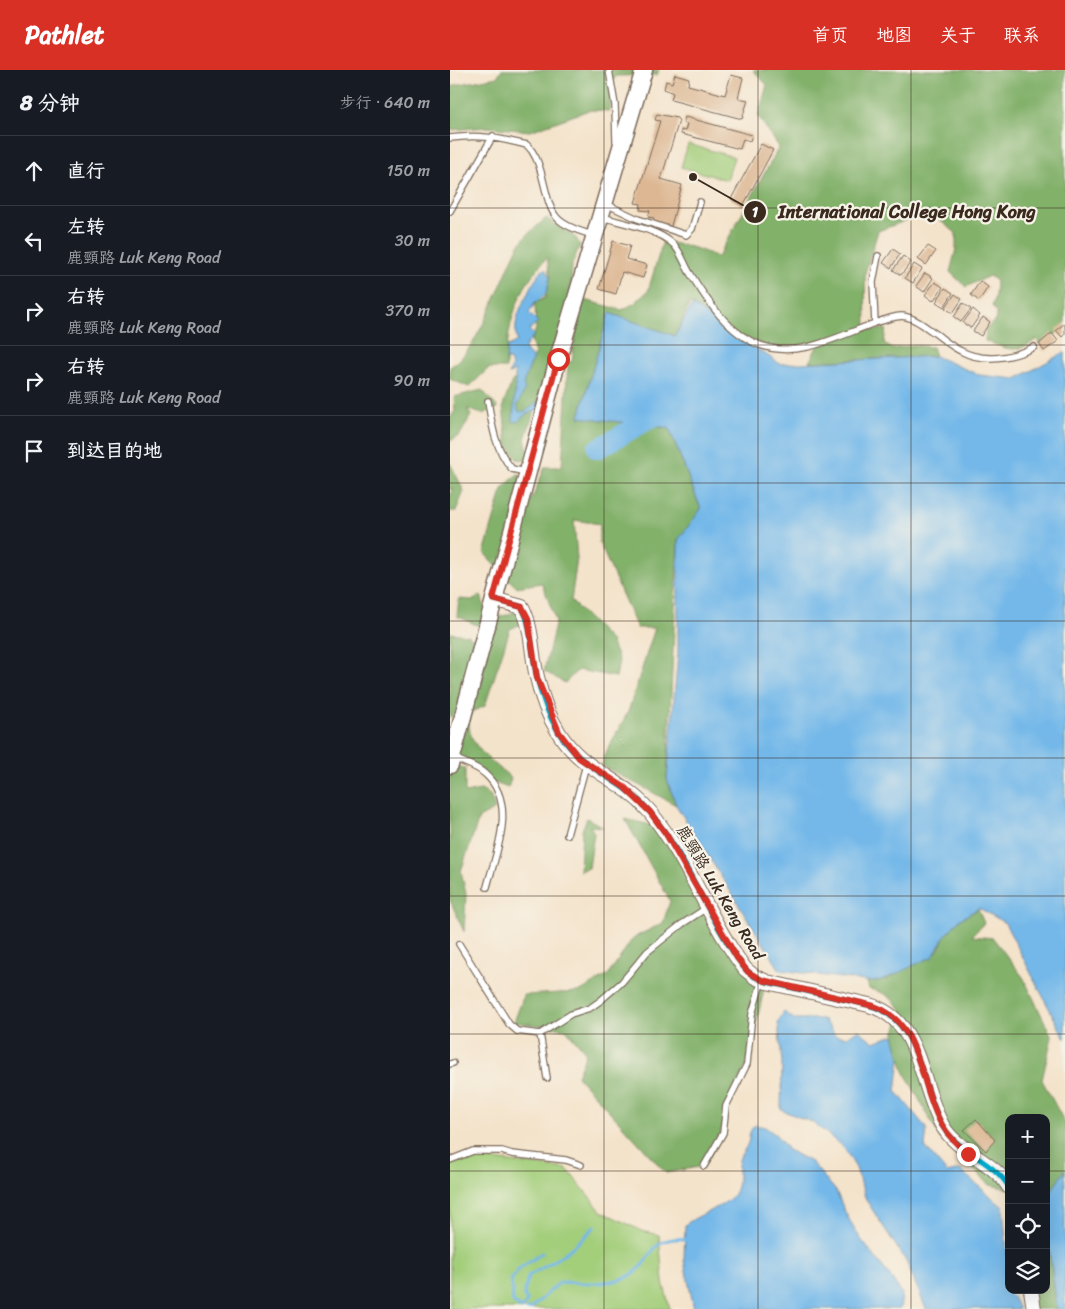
<!DOCTYPE html>
<html lang="zh">
<meta charset="utf-8">
<style>
:root{--surface:#171b24;--page:#20242c;--text:#f1f3f6;--muted:#9ea1a6;--line:#363941;--accent:#d93025}
body{margin:0;font-family:Sriracha,"LXGW WenKai TC",sans-serif;background:var(--page);color:var(--text)}
.controls{position:absolute;right:15px;bottom:15px;display:grid;overflow:hidden;border-radius:10px;box-shadow:0 5px 20px #0002}
.controls button{width:45px;height:45px;display:grid;place-items:center;padding:0;border:0;border-bottom:1px solid var(--line);background:var(--surface);color:var(--text);font:25px sans-serif}
.stop{position:absolute;width:15px;height:15px;margin:-11px;border:4px solid #d93025;border-radius:50%;background:#fff}
.stop.end{background:#d93025;border-color:#fff;box-shadow:0 1px 5px #0008}
.list{margin:0;padding:0;list-style:none}
h2{display:flex;justify-content:space-between;align-items:center;height:65px;margin:0;padding:0 20px;font-size:21px}
h2 small{font-size:16px;font-weight:400;color:var(--muted)}
.list li{display:grid;grid-template-columns:32px 1fr auto;gap:15px;align-items:center;box-sizing:border-box;height:70px;padding:0 20px;border-top:1px solid var(--line)}
.list b{display:block;font-size:19px;white-space:nowrap}
.list p{margin:0;font-size:16px;white-space:nowrap;color:var(--muted)}
.list em{font-size:16px;font-style:normal;color:var(--muted)}
.icon{flex:none;width:28px;height:28px;fill:none;stroke:currentColor;stroke-width:2;stroke-linecap:round;stroke-linejoin:round}
.map{position:relative;flex:none;width:615px;height:1239px;overflow:hidden}
header{display:flex;align-items:center;gap:30px;box-sizing:border-box;height:70px;padding:0 25px;background:var(--accent);color:#fff}
header strong{font-size:24px}
nav{display:flex;gap:28px;margin-inline-start:auto;font-size:18px}
main{display:flex}
aside{flex:1;background:var(--surface)}
.map>svg:first-child{display:block}
.green{fill:#a3ce7a;stroke:#6f7c4c}
.forest{fill:#82b16a;stroke:#5e6e44}
.water{fill:#73b8e9;stroke:#577184}
.lines{fill:none;stroke-linecap:round;stroke-linejoin:round}
.stream{stroke:#73b8e9;stroke-width:3}
.river{stroke:#73b8e9;stroke-width:20}
.building{fill:#ddb793}
.service-casing{stroke:#7c6b5b;stroke-width:8}
.tertiary-casing{stroke:#7c6b5b;stroke-width:16}
.secondary-casing{stroke:#7c6b5b;stroke-width:19}
.service{stroke:#fff;stroke-width:5.5}
.tertiary{stroke:#fff;stroke-width:14}
.secondary{stroke:#fff;stroke-width:16}
.bus-1-casing{stroke:#f7f3e8;stroke-width:9}
.bus-1{stroke:#00a9ce;stroke-width:5}
.route{stroke:#d93025;stroke-width:6}
.grid{fill:none;stroke:#3b2a1e;stroke-width:1;stroke-opacity:0.55}
.labels{text-anchor:middle;stroke-width:4.5;stroke-linejoin:round;paint-order:stroke}
.street-label{font-size:16px;fill:#3b2a1e;stroke:#f7f3e8}
.leader{fill:none;stroke:#3b2a1e;stroke-width:2}
.callout-dot{fill:#3b2a1e;stroke:#f7f3e8;stroke-width:2}
.mark-label{font-size:15px;text-anchor:middle;font-weight:bold;fill:#fff}
.callout-label{font-size:18px;text-anchor:middle;font-weight:bold;fill:#3b2a1e;stroke:#f7f3e8;stroke-width:4.5;stroke-linejoin:round;paint-order:stroke}
</style>
<header>
<strong>Pathlet</strong>
<nav><a>首页</a><a>地图</a><a>关于</a><a>联系</a></nav>
</header>
<main>
<aside>
<h2>8 分钟<small>步行 · 640 m</small></h2>
<ul class="list">
<li><svg class="icon" aria-label="ahead" viewBox="0 0 24 24"><path d="M12 20V5M6 11l6-6 6 6"/></svg><div><b>直行</b></div><em>150 m</em></li>
<li><svg class="icon" aria-label="left" viewBox="0 0 24 24"><path d="M17 20v-9H6M10 6l-5 5 5 5"/></svg><div><b>左转</b><p>鹿頸路 Luk Keng Road</p></div><em>30 m</em></li>
<li><svg class="icon" aria-label="right" viewBox="0 0 24 24"><path d="M7 20v-9h11M14 6l5 5-5 5"/></svg><div><b>右转</b><p>鹿頸路 Luk Keng Road</p></div><em>370 m</em></li>
<li><svg class="icon" aria-label="right" viewBox="0 0 24 24"><path d="M7 20v-9h11M14 6l5 5-5 5"/></svg><div><b>右转</b><p>鹿頸路 Luk Keng Road</p></div><em>90 m</em></li>
<li><svg class="icon" aria-label="arrive" viewBox="0 0 24 24"><path d="M6 21V4h12l-3 4 3 4H6"/></svg><div><b>到达目的地</b></div></li>
</ul>
</aside>
<div class="map">
<svg width="615" height="1239" viewBox="0 0 615 1239">
<rect width="100%" height="100%" fill="#f7f3e8"/>
<filter id="ink" filterUnits="userSpaceOnUse"><feTurbulence type="fractalNoise" baseFrequency=".02" numOctaves="2"/><feDisplacementMap in="SourceGraphic" scale="10" xChannelSelector="R" yChannelSelector="G"/><feConvolveMatrix kernelMatrix="1 2 1 2 8 2 1 2 1" color-interpolation-filters="sRGB"/></filter>
<filter id="wash" filterUnits="userSpaceOnUse"><feTurbulence type="fractalNoise" baseFrequency=".0096" numOctaves="4" result="noise"/><feDisplacementMap in="SourceGraphic" scale="20" xChannelSelector="R" yChannelSelector="G"/><feGaussianBlur stdDeviation="1.12" result="paint"/><feColorMatrix in="noise" values="0 0 0 0 0 0 0 0 0 0 0 0 0 0 0 0 0 1.4 0 .05"/><feComposite in="paint" operator="in"/></filter>
<g filter="url(#wash)">
<rect width="100%" height="100%" fill="#f4e3cb"/>
<!-- green -->
<path class="green" d="M 238,74 L 284,87 L 277,110 L 231,97 Z
M 19,1087 L 117,1099 L 151,1141 L 192,1161 L 209,1165 L 213,1212 L 220,1239 L 0,1239 L 0,1095 Z"/>
<!-- forest -->
<path class="forest" d="M 51,0 L 209,0 L 207,5 L 166,6 L 161,15 L 160,41 L 139,40 L 80,61 L 38,57 L 0,60 L 0,18 L 6,15 L 47,7 Z
M 303,0 L 615,0 L 615,258 L 589,274 L 587,269 C 565,285 559,279 535,271 L 536,259 L 545,251 L 547,243 L 542,236 L 545,226 L 546,210 L 539,206 L 516,217 L 500,202 L 506,179 L 506,163 L 479,142 L 428,161 L 415,203 L 416,260 L 436,259 L 434,273 L 442,279 L 463,275 L 482,277 L 485,286 L 359,292 L 368,275 L 322,278 L 285,264 L 240,233 L 225,266 L 159,243 L 129,347 L 219,358 L 251,440 L 228,471 L 217,709 L 226,735 L 153,696 L 154,686 L 178,642 L 205,558 L 187,558 L 149,472 L 150,454 L 124,450 L 127,489 L 121,531 L 161,571 L 169,591 L 166,607 L 128,600 L 115,613 L 94,601 L 106,551 L 92,513 L 66,517 L 34,483 L 53,418 L 69,403 L 71,430 L 82,429 L 95,397 L 112,397 L 118,292 L 122,292 L 128,245 L 135,230 L 172,240 L 185,233 L 198,221 L 213,171 L 245,178 L 268,187 L 329,77 L 308,46 L 317,15 Z
M 96,148 L 126,168 L 130,175 L 122,194 L 120,239 L 100,284 L 97,303 L 75,369 L 81,391 L 67,389 L 57,375 L 53,336 L 62,311 L 77,303 L 85,284 L 81,271 L 86,259 L 85,233 L 95,228 L 100,207 L 97,188 C 67,217 56,258 56,298 L 39,298 L 19,317 L 0,309 L 0,297 C 28,283 53,205 69,175 C 75,165 88,156 96,148 Z
M 32,320 L 48,338 L 32,344 L 17,339 L 21,345 L 10,365 L 0,371 L 0,348 L 5,341 L 4,327 Z
M 0,393 L 14,421 L 6,441 L 0,441 L 0,427 L 3,418 L 0,420 Z
M 31,525 L 36,543 L 31,557 L 7,546 L 9,529 L 23,530 Z
M 72,537 L 75,552 L 60,559 L 35,636 L 23,641 C 8,671 42,690 61,708 L 58,718 L 37,710 L 22,696 L 6,686 L 43,547 L 58,545 Z
M 0,563 L 18,565 L 26,571 C 18,595 20,631 0,648 Z
M 6,696 L 15,698 L 15,723 L 31,720 L 40,725 L 45,739 L 29,748 L 11,801 L 16,824 L 14,862 L 0,830 L 0,700 Z
M 137,748 L 153,757 L 140,756 L 144,763 L 139,798 L 130,801 L 132,760 Z
M 175,749 L 209,757 L 260,838 L 306,898 L 317,906 L 297,994 L 276,1036 L 270,1068 L 254,1096 L 216,1103 L 127,1006 L 136,983 L 116,959 L 64,952 L 74,925 L 129,922 L 158,905 L 183,868 L 213,853 L 220,831 Z
M 528,839 L 534,853 L 522,866 L 543,868 L 573,907 L 602,967 L 592,1010 L 615,1053 L 615,1105 L 596,1129 L 596,1048 L 559,1048 L 559,1119 L 540,1115 L 490,1068 L 454,1001 L 444,965 L 452,941 C 442,927 435,922 419,919 L 417,912 L 437,909 L 488,881 L 494,867 L 509,850 Z
M 596,1155 L 607,1239 L 580,1239 L 577,1220 L 596,1220 Z"/>
<!-- water -->
<path class="water" d="M 95,199 L 100,207 L 96,224 L 85,233 L 79,243 L 88,252 L 79,260 L 84,265 L 75,277 L 76,282 L 83,288 L 73,314 L 75,319 L 67,336 L 69,342 L 76,341 L 91,329 L 89,340 L 76,344 L 67,352 L 63,351 C 64,335 66,317 65,301 L 59,304 L 62,296 L 60,290 L 56,290 L 57,277 L 67,271 C 61,246 78,225 89,203 Z
M 242,235 L 330,294 L 485,286 L 529,305 L 566,309 L 615,282 L 615,969 L 555,853 L 529,838 L 509,850 L 494,867 L 483,887 C 462,894 445,908 423,912 L 330,900 L 226,735 L 217,709 L 228,583 L 228,470 L 251,439 L 219,358 L 129,347 L 159,243 L 225,266 Z
M 334,942 L 344,949 L 373,949 L 386,966 L 396,967 L 408,960 L 424,972 L 444,965 L 450,988 L 446,1021 L 477,1059 L 475,1077 L 497,1103 L 510,1100 L 553,1137 L 559,1205 L 554,1219 L 563,1227 L 569,1239 L 476,1239 L 456,1191 L 416,1130 L 406,1098 L 394,1078 L 364,1053 L 331,1040 L 332,992 L 328,952 Z
M 305,1055 L 315,1057 L 326,1065 L 338,1080 L 361,1092 L 386,1121 L 396,1144 L 410,1168 L 443,1210 L 452,1224 L 450,1239 L 244,1239 L 234,1191 L 235,1155 C 248,1144 276,1137 284,1124 C 291,1112 286,1102 289,1090 C 291,1083 296,1079 298,1073 C 300,1065 298,1062 305,1055 Z
M 615,1100 L 615,1239 L 607,1239 L 596,1155 L 596,1129 Z"/>
<g class="lines">
<!-- stream -->
<path class="stream" d="M 72,1239 L 77,1231 L 74,1226 L 78,1206 C 103,1193 126,1177 145,1156
M 72,1239 L 63,1232 L 61,1210 L 69,1199 L 92,1183
M 78,1239 L 82,1238 L 110,1212 C 131,1213 155,1215 175,1208 C 205,1196 194,1166 235,1169"/>
<!-- river -->
<path class="river" d="M 147,379 L 212,342"/>
</g>
<g id="blocks">
<!-- building -->
<path class="building" d="M 225,4 L 239,8 L 238,15 L 275,25 L 281,5 L 293,8 L 288,28 L 298,30 L 292,49 L 221,30 L 223,23 L 214,19 L 216,11 L 222,13 Z
M 207,44 L 227,48 L 229,51 L 211,109 L 232,115 L 221,156 L 203,152 L 204,148 L 198,147 L 200,141 L 190,140 L 191,134 L 185,133 L 210,51 L 205,50 Z
M 235,47 L 302,65 L 300,71 L 293,69 L 290,79 L 231,64 L 231,60 L 235,61 L 237,54 L 233,53 Z
M 311,74 L 323,80 L 293,136 L 281,129 Z
M 163,171 L 180,176 L 176,189 L 197,195 L 193,208 L 172,202 L 166,224 L 149,219 Z
M 478,176 L 486,181 L 476,195 L 468,189 Z
M 443,179 L 450,184 L 441,198 L 433,193 Z
M 453,186 L 461,192 L 451,205 L 443,200 Z
M 464,194 L 472,199 L 463,213 L 455,208 Z
M 475,203 L 483,208 L 474,222 L 466,216 Z
M 530,211 L 538,217 L 529,231 L 521,225 Z
M 485,212 L 493,217 L 483,231 L 475,225 Z
M 495,218 L 503,223 L 494,237 L 486,232 Z
M 505,224 L 512,229 L 503,243 L 495,238 Z
M 513,233 L 521,239 L 511,252 L 504,247 Z
M 523,239 L 530,245 L 521,258 L 513,253 Z
M 533,247 L 540,252 L 531,266 L 523,261 Z
M 615,253 L 615,264 L 612,267 L 606,260 Z
M 602,263 L 608,271 L 594,281 L 589,274 Z
M 526,1049 L 545,1070 L 536,1081 L 514,1060 Z"/>
</g>
</g>
<g filter="url(#ink)">
<use href="#blocks" fill-opacity="0" stroke="#7c6b5b" stroke-width="1"/>
<g class="lines">
<defs>
<path id="service" d="M 159,0 L 165,35 L 166,71
M 0,68 C 30,64 48,68 77,75 C 85,83 88,92 91,102 C 102,144 99,153 143,165
M 156,134 L 188,149 L 236,165 L 242,159 L 250,132
M 0,141 L 43,66
M 152,147 C 172,153 208,159 223,174 C 231,181 234,194 240,203 C 257,231 279,264 310,275 C 351,290 393,263 431,251 C 439,249 448,244 457,247 C 467,249 477,258 486,264 C 494,270 502,277 511,281 C 533,293 563,288 584,277
M 425,253 L 423,212 L 428,186
M 38,331 C 42,356 45,379 62,399 L 76,402
M 4,688 C 14,693 27,696 35,704 C 68,733 46,782 37,817
M 117,765 L 136,695
M 9,874 L 59,954 L 67,961 L 90,964
M 0,994 L 3,993
M 97,1008 L 90,964 L 121,944 L 140,938 L 150,931 L 172,912 L 197,882 L 232,854 L 258,837
M 0,1090 L 23,1081 L 52,1081 L 62,1084 L 116,1090 L 131,1095
M 254,1096 L 273,1063 L 276,1036 L 297,994 L 302,944 L 312,910"/>
<path id="tertiary" d="M 43,529 L 72,537 C 83,559 81,583 87,607 C 91,626 99,647 109,663 C 134,703 171,707 200,742 C 239,789 258,850 295,899 L 305,907 L 317,912 L 419,935 C 472,950 469,1013 492,1055 C 508,1083 543,1090 559,1117
M 581,1220 L 584,1239"/>
<path id="secondary" d="M 0,695 L 108,289 L 194,0"/>
</defs>
<!-- service casing -->
<use href="#service" class="service-casing"/>
<!-- tertiary casing -->
<use href="#tertiary" class="tertiary-casing"/>
<!-- secondary casing -->
<use href="#secondary" class="secondary-casing"/>
<!-- service -->
<use href="#service" class="service"/>
<!-- tertiary -->
<use href="#tertiary" class="tertiary"/>
<!-- secondary -->
<use href="#secondary" class="secondary"/>
<defs>
<path id="bus-1" d="M 43,529 L 72,537 C 83,559 81,583 87,607 C 91,626 99,647 109,663 C 134,703 171,707 200,742 C 239,789 258,850 295,899 L 305,907 L 317,912 L 419,935 C 472,950 469,1013 492,1055 C 508,1083 543,1090 559,1117"/>
</defs>
<!-- bus-1 casing -->
<use href="#bus-1" class="bus-1-casing"/>
<!-- bus-1 -->
<use href="#bus-1" class="bus-1"/>
</g>
</g>
<g class="lines" filter="url(#ink)">
<!-- route -->
<path class="route" d="M 108,289 L 43,529 L 72,537 L 78,548 L 87,608 L 109,662 L 129,688 L 174,717 L 200,742 L 216,764 L 287,888 L 298,902 L 312,910 L 424,936 C 473,953 469,1017 492,1055 C 499,1067 508,1075 518,1084"/>
</g>
<!-- grid -->
<path class="grid" d="M 154,0 L 154,1239M 308,0 L 308,1239M 461,0 L 461,1239M 0,138 L 615,138M 0,275 L 615,275M 0,413 L 615,413M 0,551 L 615,551M 0,688 L 615,688M 0,826 L 615,826M 0,964 L 615,964M 0,1101 L 559,1101M 596,1101 L 615,1101"/>
<g class="labels">
<!-- street labels -->
<g class="street-label">
<text transform="translate(271 822) rotate(59)" y="6">鹿頸路 Luk Keng Road</text>
</g>
</g>
<!-- callouts -->
<path class="leader" d="M243 107L305 142"/>
<g class="callout-dot">
<circle cx="243" cy="107" r="5"/>
<circle cx="305" cy="142" r="12"/>
</g>
<g class="mark-label">
<text x="305" y="147">1</text>
</g>
<g class="callout-label">
<text x="457" y="148">International College Hong Kong</text>
</g>
</svg>
<div class="controls">
<button>+</button>
<button>−</button>
<button><svg class="icon" aria-label="locate" viewBox="0 0 24 24"><circle cx="12" cy="12" r="6"/><path d="M12 2v4M12 18v4M2 12h4M18 12h4"/></svg></button>
<button><svg class="icon" aria-label="layers" viewBox="0 0 24 24"><path d="M12 4l9 5-9 5-9-5zM3 14l9 5 9-5"/></svg></button>
</div>
<div class="stop" style="left:108px;top:289px"></div>
<div class="stop end" style="left:518px;top:1084px"></div>
</div>
</main>
